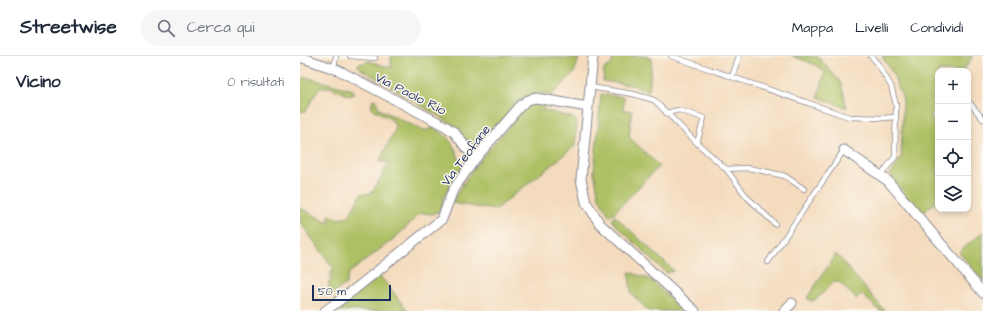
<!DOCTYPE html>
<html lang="it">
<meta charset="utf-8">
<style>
:root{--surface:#fff;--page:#f6f6f7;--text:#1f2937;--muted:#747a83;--line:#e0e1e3}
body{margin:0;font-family:"Architects Daughter",sans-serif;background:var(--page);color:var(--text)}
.controls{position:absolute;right:12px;top:12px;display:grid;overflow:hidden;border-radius:8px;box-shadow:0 2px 6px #0003}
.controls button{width:36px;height:36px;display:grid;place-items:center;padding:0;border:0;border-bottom:1px solid var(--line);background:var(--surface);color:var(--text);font:20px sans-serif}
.scale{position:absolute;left:12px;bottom:10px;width:79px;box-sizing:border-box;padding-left:4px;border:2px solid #1b2f5e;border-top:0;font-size:11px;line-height:14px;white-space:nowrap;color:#1b2f5e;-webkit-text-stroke:3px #fbf7ec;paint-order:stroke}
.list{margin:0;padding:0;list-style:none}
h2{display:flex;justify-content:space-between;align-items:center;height:52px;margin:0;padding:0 16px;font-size:17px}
h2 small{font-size:13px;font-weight:400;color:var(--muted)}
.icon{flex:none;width:22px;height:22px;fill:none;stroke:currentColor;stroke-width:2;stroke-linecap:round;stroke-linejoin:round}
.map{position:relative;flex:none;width:683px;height:255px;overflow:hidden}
header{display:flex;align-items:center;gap:24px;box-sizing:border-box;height:56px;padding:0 20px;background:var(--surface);border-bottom:1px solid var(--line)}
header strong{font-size:19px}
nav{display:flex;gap:22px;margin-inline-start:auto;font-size:14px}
.search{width:280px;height:36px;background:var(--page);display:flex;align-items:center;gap:10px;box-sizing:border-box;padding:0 14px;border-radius:22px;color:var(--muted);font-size:15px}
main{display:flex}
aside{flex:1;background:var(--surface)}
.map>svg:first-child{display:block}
.green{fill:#adc063;stroke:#647860}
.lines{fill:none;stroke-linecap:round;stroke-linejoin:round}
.service-casing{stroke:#88858e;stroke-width:6}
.minor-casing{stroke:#88858e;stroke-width:11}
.service{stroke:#fff;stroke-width:4.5}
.minor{stroke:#fff;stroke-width:9}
.labels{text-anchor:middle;stroke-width:3;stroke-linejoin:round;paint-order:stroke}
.street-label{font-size:13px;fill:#1b2f5e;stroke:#fbf7ec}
</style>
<header>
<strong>Streetwise</strong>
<div class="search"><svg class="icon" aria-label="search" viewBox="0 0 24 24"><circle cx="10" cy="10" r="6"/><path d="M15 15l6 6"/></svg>Cerca qui</div>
<nav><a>Mappa</a><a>Livelli</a><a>Condividi</a></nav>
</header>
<main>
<aside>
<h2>Vicino<small>0 risultati</small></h2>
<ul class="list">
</ul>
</aside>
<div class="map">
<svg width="683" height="255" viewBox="0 0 683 255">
<rect width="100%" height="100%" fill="#fbf7ec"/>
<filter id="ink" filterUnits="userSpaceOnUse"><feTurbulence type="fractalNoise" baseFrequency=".025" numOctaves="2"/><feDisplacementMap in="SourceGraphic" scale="8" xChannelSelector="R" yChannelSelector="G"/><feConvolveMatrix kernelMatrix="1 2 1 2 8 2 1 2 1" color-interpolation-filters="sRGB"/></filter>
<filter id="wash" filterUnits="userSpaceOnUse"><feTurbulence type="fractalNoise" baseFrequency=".012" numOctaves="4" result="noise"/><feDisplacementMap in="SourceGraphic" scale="16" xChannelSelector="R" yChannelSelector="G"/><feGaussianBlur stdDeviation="0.9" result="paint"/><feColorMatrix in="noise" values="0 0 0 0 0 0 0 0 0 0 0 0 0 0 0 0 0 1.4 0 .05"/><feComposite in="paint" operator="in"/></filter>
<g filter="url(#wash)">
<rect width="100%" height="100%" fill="#f4dbbd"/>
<!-- green -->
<path class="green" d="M 91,0 L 237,0 L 279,3 L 274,17 L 251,40 L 239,37 L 227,40 L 218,45 L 184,87 C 171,95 166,82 159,74 C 156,71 152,68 148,66 L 61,13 L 57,9 L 69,5 L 91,12 Z
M 313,0 L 345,0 L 352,3 L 349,35 L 331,29 L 303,25 L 304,13 L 312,8 Z
M 492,0 L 517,0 L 541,27 L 547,52 L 518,41 L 525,17 L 516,9 Z
M 582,0 L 673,0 L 663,15 L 638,15 L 638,49 L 630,60 L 638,70 L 638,144 L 624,156 L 616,153 L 590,119 L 601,102 L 603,44 L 593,18 Z
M 5,21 L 53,34 L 54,38 L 50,40 C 20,26 21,26 6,55 L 0,56 L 0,25 Z
M 301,38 L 324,41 L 323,54 L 332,55 L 329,81 L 359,110 L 310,161 L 299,142 L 294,116 Z
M 73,43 L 76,44 L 79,53 L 124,75 L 132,72 C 150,78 158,95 162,113 L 143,142 L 142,150 L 139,155 L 133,158 L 121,157 L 96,181 L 49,217 L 46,228 L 30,240 L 27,236 L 30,234 L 28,231 L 30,229 L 28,226 L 32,224 L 29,221 L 32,219 L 30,216 L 34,213 L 0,166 L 0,152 L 29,167 L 29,159 L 39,163 L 49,160 L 61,138 L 72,137 L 89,106 L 79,106 L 96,72 L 92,64 L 71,52 Z
M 235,47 L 248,47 L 244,51 L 243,54 L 274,62 L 277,67 L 275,90 L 195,154 L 152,147 C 169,112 198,83 224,54 L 230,48 Z
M 315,160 L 374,215 L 366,217 L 317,170 L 312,164 Z
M 683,176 L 683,225 L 659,196 Z
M 536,198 L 585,255 L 580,255 L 561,238 L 556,243 L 540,227 L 534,225 L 517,243 L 511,245 L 507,242 Z
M 329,216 L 349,223 L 384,255 L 348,255 L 331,237 Z
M 80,220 L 108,255 L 33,255 Z"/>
</g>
<g filter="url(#ink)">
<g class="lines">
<defs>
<path id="service" d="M 50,0 L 75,2
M 371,0 L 549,61 L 582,62 L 596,61
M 571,0 L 578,8 L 591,30 L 596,49 L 595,101 L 580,120
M 34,12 L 36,0
M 432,21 L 439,0
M 290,31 L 333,38 L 354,44 L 397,87 L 426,113 L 447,141 L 475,168
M 668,45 L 683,63
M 366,57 L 379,54 L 404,62 L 397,87
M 426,113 L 445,112 L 454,113 L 485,120 L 504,133
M 468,206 L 544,94"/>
<path id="minor" d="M 293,0 L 281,123 L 286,146 L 300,168 L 395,255
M 0,1 L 38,14 L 145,70 L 154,76 L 175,103
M 544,94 L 588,125 L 683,237
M 25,255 L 55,233 L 142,163 L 153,134 L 175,103 L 221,49 L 228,44 L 236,42 L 288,51
M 484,255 L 492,247"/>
</defs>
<!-- service casing -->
<use href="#service" class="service-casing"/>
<!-- minor casing -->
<use href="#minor" class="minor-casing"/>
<!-- service -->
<use href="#service" class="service"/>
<!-- minor -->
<use href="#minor" class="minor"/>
</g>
</g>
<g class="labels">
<!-- street labels -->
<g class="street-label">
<text transform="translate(111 37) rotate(27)" y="5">Via Paolo Rio</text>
<text transform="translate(165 99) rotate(-53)" y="5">Via Teofane</text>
</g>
</g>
</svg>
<div class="controls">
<button>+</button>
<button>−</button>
<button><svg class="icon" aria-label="locate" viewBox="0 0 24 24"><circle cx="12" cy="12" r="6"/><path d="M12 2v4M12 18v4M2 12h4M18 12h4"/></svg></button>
<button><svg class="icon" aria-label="layers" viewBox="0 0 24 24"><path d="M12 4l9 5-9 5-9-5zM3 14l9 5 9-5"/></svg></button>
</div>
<div class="scale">50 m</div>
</div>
</main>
